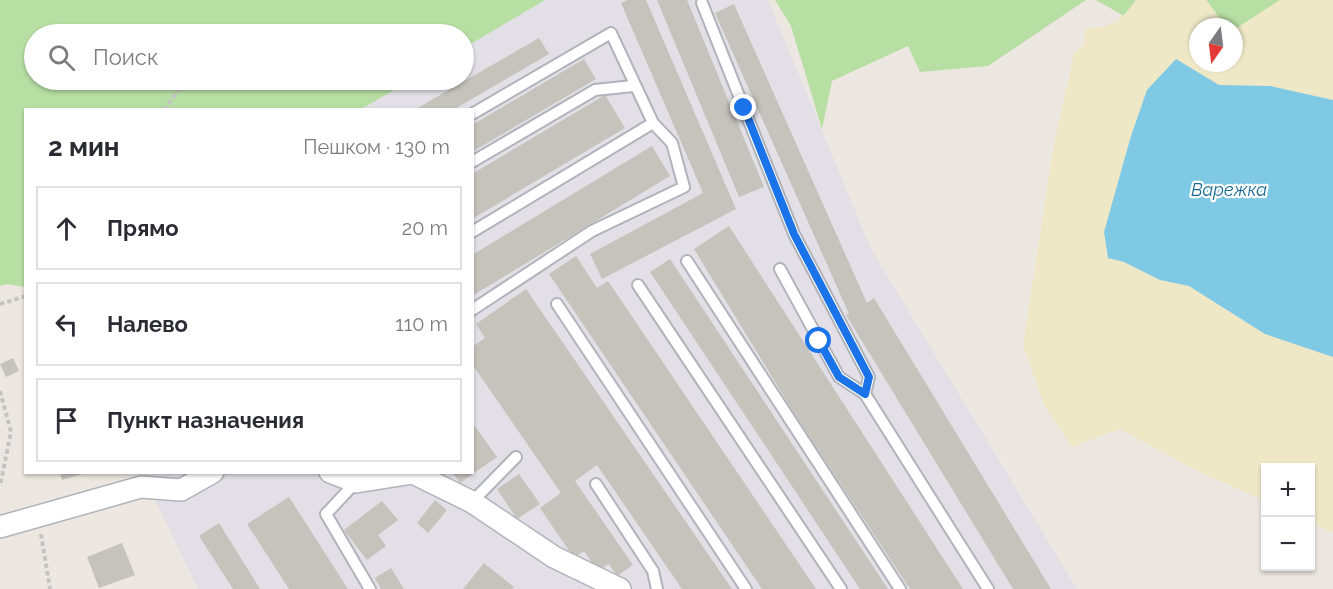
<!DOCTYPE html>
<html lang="ru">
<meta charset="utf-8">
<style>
:root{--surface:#fff;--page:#f7f7f7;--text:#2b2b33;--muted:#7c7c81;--line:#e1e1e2}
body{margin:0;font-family:Raleway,sans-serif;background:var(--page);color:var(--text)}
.controls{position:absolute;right:18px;bottom:18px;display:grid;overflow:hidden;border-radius:0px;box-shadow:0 2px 4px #0004}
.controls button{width:54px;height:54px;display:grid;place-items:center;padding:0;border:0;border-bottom:2px solid var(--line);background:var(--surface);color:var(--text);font:30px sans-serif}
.compass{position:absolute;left:1189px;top:18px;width:54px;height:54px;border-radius:50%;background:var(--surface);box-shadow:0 2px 4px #0004;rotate:194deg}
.stop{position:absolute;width:18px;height:18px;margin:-14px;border:4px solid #1a73e8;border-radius:50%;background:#fff}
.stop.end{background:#1a73e8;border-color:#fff;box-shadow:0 2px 6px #0008}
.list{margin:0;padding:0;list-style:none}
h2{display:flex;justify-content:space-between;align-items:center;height:78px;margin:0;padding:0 24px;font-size:26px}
h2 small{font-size:20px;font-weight:400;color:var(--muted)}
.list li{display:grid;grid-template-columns:39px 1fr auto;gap:18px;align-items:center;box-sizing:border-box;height:84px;margin:0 12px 12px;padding:0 12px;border:2px solid var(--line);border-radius:0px}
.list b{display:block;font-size:22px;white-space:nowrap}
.list em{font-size:20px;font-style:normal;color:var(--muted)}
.icon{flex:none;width:33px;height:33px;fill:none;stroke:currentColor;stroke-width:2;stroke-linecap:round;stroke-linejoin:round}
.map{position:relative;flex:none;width:1333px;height:589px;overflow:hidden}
.search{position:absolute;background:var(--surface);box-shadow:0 2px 4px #0004;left:24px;top:24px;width:450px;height:66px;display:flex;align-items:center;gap:15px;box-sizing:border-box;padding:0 21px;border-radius:33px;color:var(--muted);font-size:22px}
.panel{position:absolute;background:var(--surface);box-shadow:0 2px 4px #0004;left:24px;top:108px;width:450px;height:366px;border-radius:0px}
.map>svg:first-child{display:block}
.industrial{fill:#e2e0e6}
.green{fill:#b7dea3}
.sand{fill:#eee8c7}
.water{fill:#7fc9e4}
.building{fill:#c6c2bc}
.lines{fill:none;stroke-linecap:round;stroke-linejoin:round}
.lane-casing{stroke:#b1b3bb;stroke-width:14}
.street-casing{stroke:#b1b3bb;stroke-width:24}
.path{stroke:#c4c4c4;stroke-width:4;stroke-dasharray:4.5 3;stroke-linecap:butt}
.lane{stroke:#fff;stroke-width:10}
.street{stroke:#fff;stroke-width:21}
.route{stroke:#1a73e8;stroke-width:8}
.labels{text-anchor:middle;stroke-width:4.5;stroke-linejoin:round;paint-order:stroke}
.water-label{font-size:18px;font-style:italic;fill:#1b6a93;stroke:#fff}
</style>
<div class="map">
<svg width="1333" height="589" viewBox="0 0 1333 589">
<rect width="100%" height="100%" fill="#ede7e1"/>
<!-- industrial -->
<path class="industrial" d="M 545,0 L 768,0 L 871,249 L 1077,589 L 198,589 L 142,473 L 472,472 L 472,110 L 361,109 L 412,80 L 464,80 L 464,48 Z"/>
<!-- green -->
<path class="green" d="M 0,0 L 545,0 L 464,48 L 464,34 L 34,34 L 34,80 L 412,80 L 361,109 L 26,110 L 25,287 L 6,284 L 0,286 Z
M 775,0 L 1086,0 L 988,66 L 920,72 L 908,46 L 832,81 L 822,129 L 791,26 Z
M 1096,0 L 1136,0 L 1124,16 Z
M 1206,0 L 1280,0 L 1234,30 L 1234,27 L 1226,27 Z"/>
<!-- sand -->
<path class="sand" d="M 1136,0 L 1206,0 L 1226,27 L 1198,27 L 1198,63 L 1234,63 L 1234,30 L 1280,0 L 1333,0 L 1333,100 L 1270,86 L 1219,85 L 1175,59 L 1108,258 L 1124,262 L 1160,280 L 1189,286 L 1265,334 L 1333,357 L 1333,533 L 1311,522 L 1310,468 L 1266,468 L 1265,501 L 1193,469 L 1120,429 L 1072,447 L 1044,405 L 1023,345 L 1053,149 L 1074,53 L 1083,46 L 1086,28 C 1113,27 1120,22 1136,0 Z"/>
<!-- water -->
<path class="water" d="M 1176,59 L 1219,85 L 1270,86 L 1333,100 L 1333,357 L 1265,334 L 1189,286 L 1160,280 L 1124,262 L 1108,258 L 1104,232 L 1131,136 L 1147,90 Z"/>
<!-- building -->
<path class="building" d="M 628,0 L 646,0 L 736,209 L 602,279 L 590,254 L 703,193 L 621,3 Z
M 657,0 L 687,0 L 764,187 L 739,197 Z
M 734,4 L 867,303 L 874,298 L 1051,589 L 1013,589 L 846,315 L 849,314 L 715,13 Z
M 539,38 L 549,54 L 453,110 L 414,110 Z
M 584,59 L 596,79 L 472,152 L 472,125 Z
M 605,95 L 625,128 L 472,219 L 472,174 Z
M 652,146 L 670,176 L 472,296 L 472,255 Z
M 729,226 L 963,589 L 910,589 L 797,418 L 694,249 Z
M 576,256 L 597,288 L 608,281 L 816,589 L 762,589 L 549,274 Z
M 670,259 L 888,589 L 860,589 L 650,272 Z
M 526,289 L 732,589 L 682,589 L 597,465 L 575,481 L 633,565 L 617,576 L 609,564 L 598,571 L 584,551 L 574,558 L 540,508 L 561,493 L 472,364 L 472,347 L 485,338 L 476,324 Z
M 13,358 L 19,371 L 6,377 L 0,364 Z
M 474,425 L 497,457 L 460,483 L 452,472 L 472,472 Z
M 60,472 L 85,472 L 85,473 L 62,480 Z
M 519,474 L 540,504 L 517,519 L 497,489 Z
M 289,497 L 348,589 L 289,589 L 247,524 Z
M 435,500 L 447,510 L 428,533 L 417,523 Z
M 382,501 L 398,520 L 378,535 L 386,546 L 367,560 L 344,530 Z
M 219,523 L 260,589 L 233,589 L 199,536 Z
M 122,543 L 135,575 L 99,588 L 87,557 Z
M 484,563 L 514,587 L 512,589 L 463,589 Z
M 391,568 L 404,589 L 381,589 L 375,578 Z"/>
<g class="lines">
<defs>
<path id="lane" d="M 702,3 L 794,234 L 869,377 L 865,394 L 988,589
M 472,114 L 611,33 L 653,123 L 672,143 L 684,187 L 592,231 L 472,310
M 472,162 L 595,90 L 633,86
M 472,232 L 653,123
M 687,261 L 900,589
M 780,269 L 839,377 L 865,394
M 638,285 L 841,589
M 557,304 L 746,589
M 356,482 L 326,514 L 370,589
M 596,484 L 653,571 L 657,589
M 472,502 L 516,457"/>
<path id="street" d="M 330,472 L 356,482 L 413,473 L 472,502 L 554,557 L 620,589
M 0,527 L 141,487 L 181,490 L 213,472"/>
</defs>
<!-- lane casing -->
<use href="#lane" class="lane-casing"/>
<!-- street casing -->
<use href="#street" class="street-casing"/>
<!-- path -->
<path class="path" d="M 164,110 L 180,88 L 182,80
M 0,304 L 26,296
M 0,391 L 11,432 L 0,486
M 41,534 L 50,589"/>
<!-- lane -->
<use href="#lane" class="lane"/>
<!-- street -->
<use href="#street" class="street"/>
</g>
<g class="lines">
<!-- route -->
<path class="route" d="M 744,108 L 794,234 L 869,377 L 865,394 L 839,377 L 819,341"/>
</g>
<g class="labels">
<!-- water labels -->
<g class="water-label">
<text x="1229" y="196">Варежка</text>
</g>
</g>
</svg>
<div class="controls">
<button>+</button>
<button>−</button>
</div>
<svg class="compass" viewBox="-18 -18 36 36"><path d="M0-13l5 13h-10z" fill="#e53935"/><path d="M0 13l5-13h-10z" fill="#7c7c81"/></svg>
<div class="stop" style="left:819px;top:341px"></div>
<div class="stop end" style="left:744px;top:108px"></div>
<div class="search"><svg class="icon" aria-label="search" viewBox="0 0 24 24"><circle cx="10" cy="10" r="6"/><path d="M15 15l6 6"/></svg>Поиск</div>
<section class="panel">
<h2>2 мин<small>Пешком · 130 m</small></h2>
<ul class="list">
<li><svg class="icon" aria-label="ahead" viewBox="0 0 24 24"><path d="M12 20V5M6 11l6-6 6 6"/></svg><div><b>Прямо</b></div><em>20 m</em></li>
<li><svg class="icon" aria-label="left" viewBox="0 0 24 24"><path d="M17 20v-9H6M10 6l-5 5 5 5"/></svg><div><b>Налево</b></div><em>110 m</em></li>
<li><svg class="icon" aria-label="arrive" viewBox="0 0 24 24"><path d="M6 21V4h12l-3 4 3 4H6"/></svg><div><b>Пункт назначения</b></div></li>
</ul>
</section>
</div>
